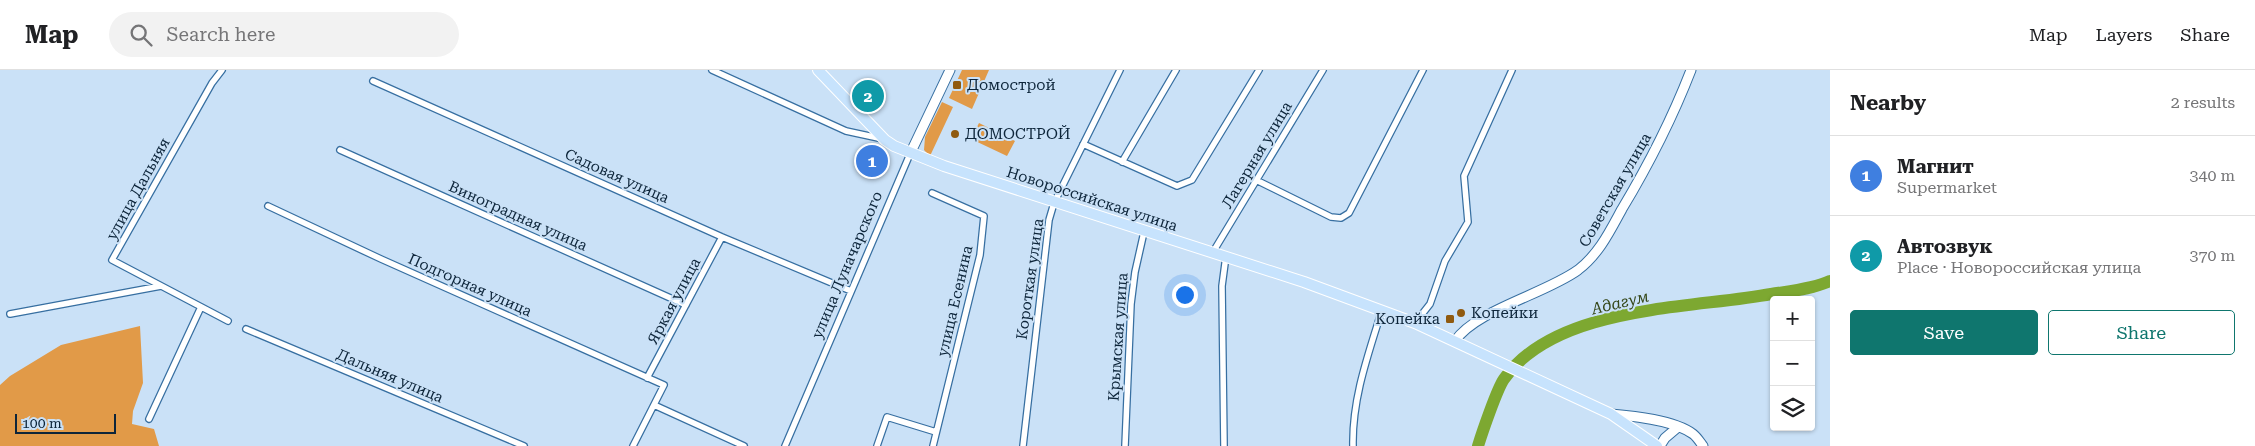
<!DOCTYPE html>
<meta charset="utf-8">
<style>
:root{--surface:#fff;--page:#f2f2f2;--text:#202124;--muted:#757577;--line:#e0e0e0;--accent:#0f766e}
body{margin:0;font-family:"Roboto Serif",serif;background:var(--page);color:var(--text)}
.controls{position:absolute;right:15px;bottom:15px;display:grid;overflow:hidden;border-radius:5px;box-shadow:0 1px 4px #0004}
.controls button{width:45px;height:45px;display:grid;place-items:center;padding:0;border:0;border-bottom:1px solid var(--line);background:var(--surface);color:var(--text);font:25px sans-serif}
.scale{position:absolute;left:15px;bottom:12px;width:101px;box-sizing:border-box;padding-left:5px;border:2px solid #0d253a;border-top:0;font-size:14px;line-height:18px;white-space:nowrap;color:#0d253a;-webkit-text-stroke:4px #cae1f7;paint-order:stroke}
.you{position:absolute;left:1184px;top:224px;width:18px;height:18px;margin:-12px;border:4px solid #fff;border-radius:50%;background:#1a73e8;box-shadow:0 0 0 8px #1a73e833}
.badge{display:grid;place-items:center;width:32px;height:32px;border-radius:50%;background:var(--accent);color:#fff;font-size:16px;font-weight:700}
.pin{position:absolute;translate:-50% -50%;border:2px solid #fff;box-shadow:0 1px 5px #0006}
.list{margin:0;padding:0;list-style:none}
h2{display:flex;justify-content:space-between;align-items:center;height:65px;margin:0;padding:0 20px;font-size:21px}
h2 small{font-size:16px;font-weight:400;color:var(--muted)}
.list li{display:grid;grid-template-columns:32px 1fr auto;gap:15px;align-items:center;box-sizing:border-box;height:80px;padding:0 20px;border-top:1px solid var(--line)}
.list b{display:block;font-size:19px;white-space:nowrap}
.list p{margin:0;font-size:16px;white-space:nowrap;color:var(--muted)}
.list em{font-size:16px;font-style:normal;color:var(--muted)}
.actions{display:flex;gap:10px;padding:15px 20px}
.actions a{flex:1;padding:11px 0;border:1px solid var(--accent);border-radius:5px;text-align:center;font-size:18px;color:var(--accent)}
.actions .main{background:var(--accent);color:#fff}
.icon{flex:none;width:28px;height:28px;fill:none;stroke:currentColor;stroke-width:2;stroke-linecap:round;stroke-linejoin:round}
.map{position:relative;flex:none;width:1830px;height:376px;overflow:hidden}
header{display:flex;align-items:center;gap:30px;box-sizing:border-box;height:70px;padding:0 25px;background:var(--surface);border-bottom:1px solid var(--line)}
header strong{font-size:24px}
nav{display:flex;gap:28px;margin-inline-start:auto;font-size:18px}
.search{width:350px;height:45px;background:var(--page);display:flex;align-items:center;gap:12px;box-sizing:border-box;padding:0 18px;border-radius:28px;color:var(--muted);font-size:19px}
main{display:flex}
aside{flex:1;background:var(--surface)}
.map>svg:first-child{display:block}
.green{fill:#e19a48}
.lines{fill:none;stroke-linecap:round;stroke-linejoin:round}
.river{stroke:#7da831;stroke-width:12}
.street-casing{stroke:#376fa1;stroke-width:8}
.secondary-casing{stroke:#376fa1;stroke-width:11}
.primary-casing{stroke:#fff;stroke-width:12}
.street{stroke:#fff;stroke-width:5.5}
.secondary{stroke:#fff;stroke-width:9}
.primary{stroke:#c7e3fd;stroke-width:10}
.poi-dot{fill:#905a0f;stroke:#cae1f7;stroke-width:2}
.labels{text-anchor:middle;stroke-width:4;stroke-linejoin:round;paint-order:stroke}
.poi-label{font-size:15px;fill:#0d253a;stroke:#cae1f7;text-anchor:start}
.street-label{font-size:15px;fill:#0d253a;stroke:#cae1f7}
.water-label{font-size:16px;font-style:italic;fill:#36481a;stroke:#cae1f7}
</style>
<header>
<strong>Map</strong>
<div class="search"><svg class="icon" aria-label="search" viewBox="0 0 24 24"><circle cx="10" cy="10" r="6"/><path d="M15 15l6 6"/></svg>Search here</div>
<nav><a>Map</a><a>Layers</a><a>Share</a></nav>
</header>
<main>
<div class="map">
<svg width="1830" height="376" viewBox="0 0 1830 376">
<rect width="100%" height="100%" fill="#cae1f7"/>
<!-- green -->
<path class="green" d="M 962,0 L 989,0 L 972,39 L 949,28 Z
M 942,32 L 953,37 L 930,86 L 924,80 L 925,67 Z
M 979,53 L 1015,71 L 1007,86 L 971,69 Z
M 140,256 L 143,313 L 133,341 L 132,354 L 154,359 L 159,376 L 0,376 L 0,315 L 10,306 L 61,275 Z"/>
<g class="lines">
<!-- river -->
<path class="river" d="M 1478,376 C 1482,363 1497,319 1504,309 C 1556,235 1691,239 1771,224 C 1790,221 1813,219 1830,211"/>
<defs>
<path id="street" d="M 222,0 L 212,13 L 112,190 L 228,251
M 712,0 L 846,61 L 883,69
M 373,11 L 722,167 L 851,221
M 1083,74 L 1177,116 L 1192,110 L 1259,0
M 340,80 L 686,235
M 1122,92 L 1176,0
M 1256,110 L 1331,147 L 1341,148 L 1349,143 L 1423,0
M 932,123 L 984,146 L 980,185 L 933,376
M 268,136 L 381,189 L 664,315 L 633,376
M 1213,182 L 1323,0
M 10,244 L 161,216
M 1415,253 L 1430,234 L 1445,191 L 1468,152 L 1464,106 L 1512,0
M 246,259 L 524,376
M 647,308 L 722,167
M 654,335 L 744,376
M 149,349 L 201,237
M 785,376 L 910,84
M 877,376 L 887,347 L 936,362
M 1023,376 L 1049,150 L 1054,133 L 1120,0
M 1125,376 L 1131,234 L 1135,202 L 1144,162
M 1224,376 L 1222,216 L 1226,186
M 1353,376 C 1352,329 1368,285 1382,240"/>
<path id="secondary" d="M 910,84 L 950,0
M 1455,271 C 1476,240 1545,224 1578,200 C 1599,184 1610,161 1622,139 C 1649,94 1672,49 1691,0
M 1611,344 C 1634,346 1674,350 1693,364 C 1697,367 1700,372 1703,376
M 1660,376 L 1665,368 L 1678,357"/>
<path id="primary" d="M 818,0 L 885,70 L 894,76 L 944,96 L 1304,212 L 1415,253 L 1611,344 L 1657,376"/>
</defs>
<!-- street casing -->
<use href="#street" class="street-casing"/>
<!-- secondary casing -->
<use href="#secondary" class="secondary-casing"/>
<!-- primary casing -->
<use href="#primary" class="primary-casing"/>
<!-- street -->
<use href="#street" class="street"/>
<!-- secondary -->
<use href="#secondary" class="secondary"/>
<!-- primary -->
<use href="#primary" class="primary"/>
</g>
<!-- markers -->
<g class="poi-dot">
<rect x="952" y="10" width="10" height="10" rx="2.5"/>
<circle cx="955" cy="64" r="5"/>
<circle cx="1461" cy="243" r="5"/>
<rect x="1445" y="244" width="10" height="10" rx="2.5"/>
</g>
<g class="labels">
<!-- poi labels -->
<g class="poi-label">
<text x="967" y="20">Домострой</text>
<text x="965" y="69">ДОМОСТРОЙ</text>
<text x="1471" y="248">Копейки</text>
<text x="1440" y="254" text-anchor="end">Копейка</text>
</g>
<!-- street labels -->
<g class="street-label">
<text transform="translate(1257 85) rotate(-59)" y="5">Лагерная улица</text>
<text transform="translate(617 106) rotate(24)" y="5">Садовая улица</text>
<text transform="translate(138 119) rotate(-61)" y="5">улица Дальняя</text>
<text transform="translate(1615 120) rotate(-60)" y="5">Советская улица</text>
<text transform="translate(1092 129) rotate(18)" y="5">Новороссийская улица</text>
<text transform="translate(518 146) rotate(24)" y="5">Виноградная улица</text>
<text transform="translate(847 195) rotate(-67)" y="5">улица Луначарского</text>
<text transform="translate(1030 209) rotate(-82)" y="5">Короткая улица</text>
<text transform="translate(470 215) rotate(24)" y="5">Подгорная улица</text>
<text transform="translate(674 231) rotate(-62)" y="5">Яркая улица</text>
<text transform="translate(955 231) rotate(-77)" y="5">улица Есенина</text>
<text transform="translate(1118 267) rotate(-86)" y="5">Крымская улица</text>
<text transform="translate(390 306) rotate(23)" y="5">Дальняя улица</text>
</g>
<!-- water labels -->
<g class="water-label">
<text transform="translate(1620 232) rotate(-13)" y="6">Адагум</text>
</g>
</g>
</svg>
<div class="controls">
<button>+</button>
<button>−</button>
<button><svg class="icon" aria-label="layers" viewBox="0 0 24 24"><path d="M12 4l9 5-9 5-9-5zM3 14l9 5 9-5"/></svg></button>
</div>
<div class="scale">100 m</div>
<div class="you"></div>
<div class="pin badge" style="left:872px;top:91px;background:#3f7fe0">1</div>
<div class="pin badge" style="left:868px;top:26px;background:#0f9aa8">2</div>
</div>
<aside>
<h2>Nearby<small>2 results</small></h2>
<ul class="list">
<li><span class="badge" style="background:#3f7fe0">1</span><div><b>Магнит</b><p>Supermarket</p></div><em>340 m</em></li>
<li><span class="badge" style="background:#0f9aa8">2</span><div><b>Автозвук</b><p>Place · Новороссийская улица</p></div><em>370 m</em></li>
</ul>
<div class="actions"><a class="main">Save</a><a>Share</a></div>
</aside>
</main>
